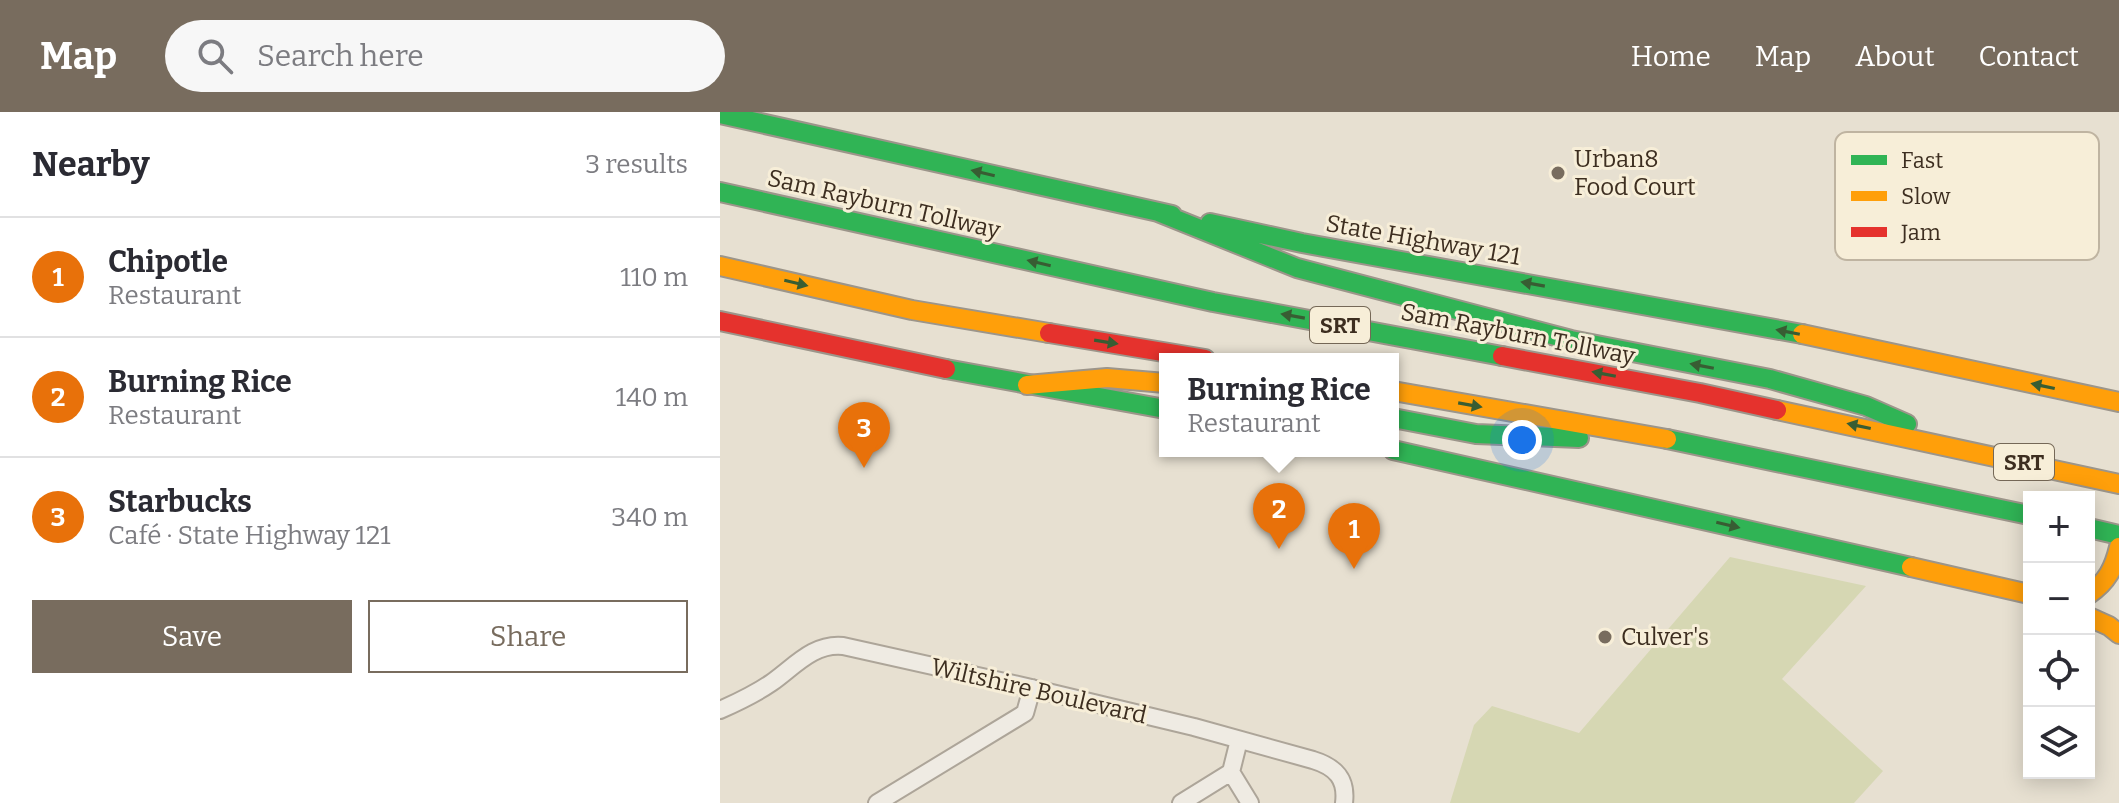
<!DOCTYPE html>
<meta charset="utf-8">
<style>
:root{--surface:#fff;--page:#f7f7f7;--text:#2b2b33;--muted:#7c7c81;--line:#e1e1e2;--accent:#786c5e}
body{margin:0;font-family:Bitter,serif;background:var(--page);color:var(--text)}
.controls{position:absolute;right:24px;bottom:24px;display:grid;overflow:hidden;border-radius:0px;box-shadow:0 4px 20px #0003}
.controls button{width:72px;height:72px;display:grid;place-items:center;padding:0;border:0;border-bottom:2px solid var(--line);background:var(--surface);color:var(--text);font:40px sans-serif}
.you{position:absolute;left:802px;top:328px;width:28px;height:28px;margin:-20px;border:6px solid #fff;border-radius:50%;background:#1a73e8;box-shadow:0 0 0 12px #1a73e833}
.badge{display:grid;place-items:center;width:52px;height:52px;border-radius:50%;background:var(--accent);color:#fff;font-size:26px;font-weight:700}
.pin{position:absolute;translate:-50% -66px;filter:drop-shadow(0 2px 4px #0008)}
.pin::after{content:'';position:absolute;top:42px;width:28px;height:24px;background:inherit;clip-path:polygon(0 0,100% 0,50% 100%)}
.popup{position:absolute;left:439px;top:241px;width:240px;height:104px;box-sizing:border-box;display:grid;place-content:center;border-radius:0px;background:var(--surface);filter:drop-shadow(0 2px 6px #0005);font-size:26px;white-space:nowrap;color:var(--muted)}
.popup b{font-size:30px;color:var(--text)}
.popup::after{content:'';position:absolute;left:50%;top:100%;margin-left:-16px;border:16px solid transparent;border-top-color:var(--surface)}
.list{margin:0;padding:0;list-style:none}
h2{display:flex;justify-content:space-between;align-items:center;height:104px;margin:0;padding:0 32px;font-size:34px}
h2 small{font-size:26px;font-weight:400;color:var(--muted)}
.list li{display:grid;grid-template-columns:52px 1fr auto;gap:24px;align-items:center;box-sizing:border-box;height:120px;padding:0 32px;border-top:2px solid var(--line)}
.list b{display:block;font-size:30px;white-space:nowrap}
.list p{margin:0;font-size:26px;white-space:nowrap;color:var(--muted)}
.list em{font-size:26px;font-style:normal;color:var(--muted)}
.actions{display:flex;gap:16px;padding:24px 32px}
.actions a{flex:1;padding:18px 0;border:2px solid var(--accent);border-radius:0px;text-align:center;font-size:28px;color:var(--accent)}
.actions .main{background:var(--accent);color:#fff}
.icon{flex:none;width:44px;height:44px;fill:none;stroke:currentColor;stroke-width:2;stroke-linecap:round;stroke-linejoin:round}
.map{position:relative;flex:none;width:1399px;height:691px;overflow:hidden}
header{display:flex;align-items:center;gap:48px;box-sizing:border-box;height:112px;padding:0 40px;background:var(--accent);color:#fff}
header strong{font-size:38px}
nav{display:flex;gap:44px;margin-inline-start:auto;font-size:28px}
.search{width:560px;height:72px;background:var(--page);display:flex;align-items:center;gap:20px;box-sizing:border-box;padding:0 28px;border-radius:44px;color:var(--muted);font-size:30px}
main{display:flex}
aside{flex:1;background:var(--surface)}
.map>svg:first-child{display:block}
.green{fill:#d6d7b3}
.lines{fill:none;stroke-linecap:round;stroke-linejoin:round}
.street-casing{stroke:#ada599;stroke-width:20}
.fast-casing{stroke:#9c958a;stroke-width:22}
.slow-casing{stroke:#9c958a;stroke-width:22}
.jam-casing{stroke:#9c958a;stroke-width:22}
.street{stroke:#efebe3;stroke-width:16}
.fast{stroke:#30b455;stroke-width:18}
.slow{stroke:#ff9f0a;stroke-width:18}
.jam{stroke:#e5322d;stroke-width:18}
.oneway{fill:#385d33}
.poi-dot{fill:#786c5e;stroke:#f7eed8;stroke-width:3}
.labels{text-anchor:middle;stroke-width:6;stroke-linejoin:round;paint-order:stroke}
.shield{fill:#f7eed8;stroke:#756857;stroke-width:2}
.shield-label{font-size:22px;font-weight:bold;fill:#3d2e20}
.poi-label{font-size:24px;fill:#3d2e20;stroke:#f7eed8;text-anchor:start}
.street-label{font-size:24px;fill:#3d2e20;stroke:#f7eed8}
.key{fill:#f7eed8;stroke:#bfb4a1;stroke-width:2}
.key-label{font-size:22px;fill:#3d2e20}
</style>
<header>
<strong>Map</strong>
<div class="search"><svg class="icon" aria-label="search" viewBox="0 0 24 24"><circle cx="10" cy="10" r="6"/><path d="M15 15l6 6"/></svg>Search here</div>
<nav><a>Home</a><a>Map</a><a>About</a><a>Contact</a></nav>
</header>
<main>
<aside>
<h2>Nearby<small>3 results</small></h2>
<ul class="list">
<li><span class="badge" style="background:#e8710a">1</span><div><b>Chipotle</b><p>Restaurant</p></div><em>110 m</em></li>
<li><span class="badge" style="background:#e8710a">2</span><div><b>Burning Rice</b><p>Restaurant</p></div><em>140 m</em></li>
<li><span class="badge" style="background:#e8710a">3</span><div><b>Starbucks</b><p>Café · State Highway 121</p></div><em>340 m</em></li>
</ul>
<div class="actions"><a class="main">Save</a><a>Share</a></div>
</aside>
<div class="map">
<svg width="1399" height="691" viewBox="0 0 1399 691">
<rect width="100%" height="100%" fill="#e7e0d1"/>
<!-- green -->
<path class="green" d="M 1010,445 L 1146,474 L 1062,567 L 1163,659 L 1134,691 L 730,691 L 754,613 L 772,594 L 859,621 Z"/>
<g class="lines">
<defs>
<path id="street" d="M 0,598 C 18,590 35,582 51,571 C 74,555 93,531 123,534 L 307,575 L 474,615 L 593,648 C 616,655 627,667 624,691
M 519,628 L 511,660 L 530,691
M 157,691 L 305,601 L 312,576
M 461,691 L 511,660"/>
<path id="fast" d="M 0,2 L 452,103
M 0,80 L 493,190 L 782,244
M 438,100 L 577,156 L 851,228 L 1050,267 L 1146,294 L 1187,312
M 490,111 L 582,131 L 1082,222
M 226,257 L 445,297
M 673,306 L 756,322 L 859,326
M 947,327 L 1309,403
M 673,338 L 1191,455
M 1369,416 L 1399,423"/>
<path id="slow" d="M 0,154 L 192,198 L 329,221
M 1082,222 L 1399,290
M 307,273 L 387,266 L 445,271
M 673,279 L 947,327
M 1057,298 L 1399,372
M 1191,455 L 1309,482
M 1369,482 C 1387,470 1394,456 1399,435
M 1369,505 L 1389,514 L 1399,522"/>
<path id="jam" d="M 0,209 L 226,257
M 329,221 L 485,247
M 782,244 L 980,281 L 1057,298"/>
</defs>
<!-- street casing -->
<use href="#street" class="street-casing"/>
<!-- fast casing -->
<use href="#fast" class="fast-casing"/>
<!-- slow casing -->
<use href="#slow" class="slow-casing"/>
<!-- jam casing -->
<use href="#jam" class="jam-casing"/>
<!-- street -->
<use href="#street" class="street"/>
<!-- fast -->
<use href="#fast" class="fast"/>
<!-- slow -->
<use href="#slow" class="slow"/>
<!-- jam -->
<use href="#jam" class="jam"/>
</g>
<!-- one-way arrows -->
<defs><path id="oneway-solid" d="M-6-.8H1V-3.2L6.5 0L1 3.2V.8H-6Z" transform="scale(2)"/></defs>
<g class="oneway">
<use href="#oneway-solid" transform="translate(263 61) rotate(-167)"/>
<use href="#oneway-solid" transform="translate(319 151) rotate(-167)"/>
<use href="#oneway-solid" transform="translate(76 171) rotate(13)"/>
<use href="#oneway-solid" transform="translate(813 172) rotate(-170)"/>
<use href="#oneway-solid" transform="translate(573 204) rotate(-170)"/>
<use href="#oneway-solid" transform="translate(1068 220) rotate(-169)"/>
<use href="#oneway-solid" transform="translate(386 230) rotate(9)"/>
<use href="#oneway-solid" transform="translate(982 254) rotate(-169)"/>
<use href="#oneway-solid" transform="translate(884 262) rotate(-169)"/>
<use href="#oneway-solid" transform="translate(1323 274) rotate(-168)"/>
<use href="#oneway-solid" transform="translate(750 293) rotate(10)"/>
<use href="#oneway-solid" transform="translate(1139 314) rotate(-168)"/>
<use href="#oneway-solid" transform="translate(1008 413) rotate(13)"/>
</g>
<!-- markers -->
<g class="poi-dot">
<circle cx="838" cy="61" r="8"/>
<circle cx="885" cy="525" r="8"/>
</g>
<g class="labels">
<!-- shield labels -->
<g class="shield">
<rect x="590" y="195" width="60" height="36" rx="6"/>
<rect x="1274" y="332" width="60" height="36" rx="6"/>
</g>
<g class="shield-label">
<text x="620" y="221">SRT</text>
<text x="1304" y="358">SRT</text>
</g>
<!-- poi labels -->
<g class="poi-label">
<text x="854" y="55">Urban8<tspan x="854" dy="28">Food Court</tspan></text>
<text x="901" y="533">Culver's</text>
</g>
<!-- street labels -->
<g class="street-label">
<text transform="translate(164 92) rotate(13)" y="8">Sam Rayburn Tollway</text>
<text transform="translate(703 128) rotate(10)" y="8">State Highway 121</text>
<text transform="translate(798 222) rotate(11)" y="8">Sam Rayburn Tollway</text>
<text transform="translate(319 579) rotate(13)" y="8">Wiltshire Boulevard</text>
</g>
</g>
<!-- legend -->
<rect x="1115" y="20" width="264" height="128" rx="12" class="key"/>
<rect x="1131" y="43" width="36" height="10" fill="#30b455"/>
<rect x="1131" y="79" width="36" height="10" fill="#ff9f0a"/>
<rect x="1131" y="115" width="36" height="10" fill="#e5322d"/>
<g class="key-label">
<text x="1181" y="56">Fast</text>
<text x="1181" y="92">Slow</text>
<text x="1181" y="128">Jam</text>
</g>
</svg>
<div class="controls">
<button>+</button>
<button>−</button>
<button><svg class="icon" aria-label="locate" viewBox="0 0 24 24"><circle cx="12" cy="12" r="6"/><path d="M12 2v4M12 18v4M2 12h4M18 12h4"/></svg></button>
<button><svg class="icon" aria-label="layers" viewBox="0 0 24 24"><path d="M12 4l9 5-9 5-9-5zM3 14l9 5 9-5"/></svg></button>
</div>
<div class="you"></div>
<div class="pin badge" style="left:634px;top:457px;background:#e8710a">1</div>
<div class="pin badge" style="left:559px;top:437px;background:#e8710a">2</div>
<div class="popup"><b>Burning Rice</b>Restaurant</div>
<div class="pin badge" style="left:144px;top:356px;background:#e8710a">3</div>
</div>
</main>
